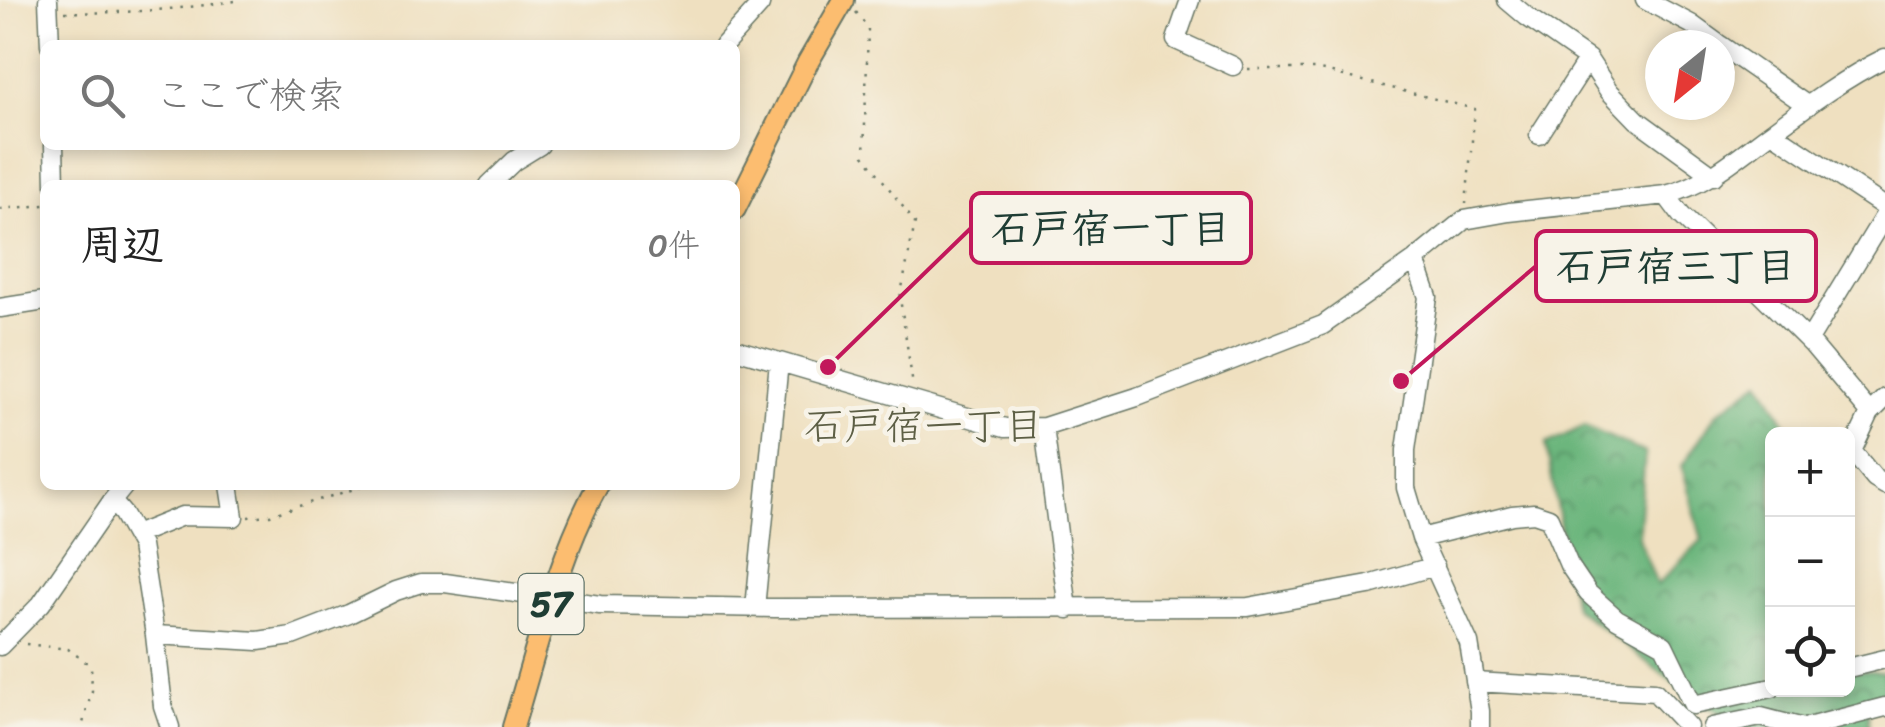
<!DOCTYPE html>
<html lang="ja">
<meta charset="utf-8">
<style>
:root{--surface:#fff;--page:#f6f6f6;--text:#222;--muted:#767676;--line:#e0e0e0}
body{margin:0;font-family:Sriracha,"Klee One",sans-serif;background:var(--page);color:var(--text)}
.controls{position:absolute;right:30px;bottom:30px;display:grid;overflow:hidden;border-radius:15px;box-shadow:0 5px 15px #0003}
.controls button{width:90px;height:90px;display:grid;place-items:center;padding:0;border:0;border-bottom:2px solid var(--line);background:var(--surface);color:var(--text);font:50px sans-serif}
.compass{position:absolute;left:1645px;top:30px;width:90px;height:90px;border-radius:50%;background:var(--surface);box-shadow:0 5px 15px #0003;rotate:210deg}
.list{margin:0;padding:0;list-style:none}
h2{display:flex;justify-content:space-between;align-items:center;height:130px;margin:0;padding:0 40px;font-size:42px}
h2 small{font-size:32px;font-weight:400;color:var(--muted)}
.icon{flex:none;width:55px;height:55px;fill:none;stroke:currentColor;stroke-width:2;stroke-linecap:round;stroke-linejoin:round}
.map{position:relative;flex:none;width:1885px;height:727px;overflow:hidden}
.search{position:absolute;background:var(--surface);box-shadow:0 5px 15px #0003;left:40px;top:40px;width:700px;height:110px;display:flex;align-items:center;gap:25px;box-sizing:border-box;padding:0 35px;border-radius:15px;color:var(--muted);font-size:38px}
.panel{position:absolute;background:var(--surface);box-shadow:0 5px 15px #0003;left:40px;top:180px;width:700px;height:310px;border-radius:15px}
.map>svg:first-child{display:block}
.forest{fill:url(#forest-crowns);stroke:#467a58;stroke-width:2.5}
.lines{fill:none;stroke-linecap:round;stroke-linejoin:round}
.minor-casing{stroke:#687665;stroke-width:21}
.major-casing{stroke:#687665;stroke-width:24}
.path{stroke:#687665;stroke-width:2.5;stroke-dasharray:2.5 8;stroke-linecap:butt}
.minor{stroke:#fff;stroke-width:18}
.major{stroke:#fcbd6f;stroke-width:20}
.labels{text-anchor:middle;stroke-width:9;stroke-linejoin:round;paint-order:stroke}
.shield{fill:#f7f3e8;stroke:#60746a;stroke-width:2.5}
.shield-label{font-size:35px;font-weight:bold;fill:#1f3d34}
.neighbourhood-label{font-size:40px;fill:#5d5f45;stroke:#f7f3e8}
.leader{fill:none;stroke:#c2185b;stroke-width:4}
.callout-dot{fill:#c2185b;stroke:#f7f3e8;stroke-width:4}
.callout{fill:#f7f3e8;stroke:#c2185b;stroke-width:4}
.callout-label{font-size:40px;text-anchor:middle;font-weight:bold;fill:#1f3d34}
</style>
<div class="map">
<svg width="1885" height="727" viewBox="0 0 1885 727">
<defs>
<pattern id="forest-crowns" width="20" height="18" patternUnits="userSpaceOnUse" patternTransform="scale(2.5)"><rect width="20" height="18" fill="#6cb67d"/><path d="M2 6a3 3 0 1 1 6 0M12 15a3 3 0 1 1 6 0" fill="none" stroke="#589567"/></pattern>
</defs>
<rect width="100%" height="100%" fill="#f7f3e8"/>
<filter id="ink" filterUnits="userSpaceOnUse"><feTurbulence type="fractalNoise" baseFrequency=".01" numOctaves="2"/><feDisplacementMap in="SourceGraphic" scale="20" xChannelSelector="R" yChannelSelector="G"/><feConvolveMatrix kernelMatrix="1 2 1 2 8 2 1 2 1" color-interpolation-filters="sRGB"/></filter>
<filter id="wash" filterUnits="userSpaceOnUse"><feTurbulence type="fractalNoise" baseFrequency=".0048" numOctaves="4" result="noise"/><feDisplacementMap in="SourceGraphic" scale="40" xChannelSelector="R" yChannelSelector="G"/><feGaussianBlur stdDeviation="2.25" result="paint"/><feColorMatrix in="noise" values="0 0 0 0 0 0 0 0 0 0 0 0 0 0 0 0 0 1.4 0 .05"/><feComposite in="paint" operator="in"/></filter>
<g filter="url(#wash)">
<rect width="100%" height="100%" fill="#efe0c0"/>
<!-- forest -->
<path class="forest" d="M 1761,380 L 1783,419 L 1788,434 L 1772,434 L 1772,690 L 1848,690 L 1848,670 L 1885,672 L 1885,692 L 1868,711 L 1869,727 L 1748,727 L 1701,703 L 1574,607 L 1546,444 L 1585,426 L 1645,453 L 1638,538 L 1657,585 L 1702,540 L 1682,466 L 1716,414 Z"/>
</g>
<g filter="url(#ink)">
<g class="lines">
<defs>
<path id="minor" d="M 48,0 L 50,45
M 1190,0 L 1176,40 L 1233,66
M 1507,0 L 1526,16 L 1588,59 L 1609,91 L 1637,120 L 1714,176
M 1645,0 L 1691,24 L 1720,45
M 724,45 L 760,5 L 761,0
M 1720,45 L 1808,106
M 1772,132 L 1885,207
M 1539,135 L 1588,59
M 54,145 L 55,185
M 489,185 L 514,161 L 540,145
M 1666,195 L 1681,215 L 1812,344 L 1870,413 L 1852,451 L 1875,479 L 1885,485
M 1415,260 L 1428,297 L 1406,450 L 1406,488 L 1421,538 L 1469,643 L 1480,711 L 1480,727
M 0,308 L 45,301
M 1809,340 L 1885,215
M 735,349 L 1005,428 L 1044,427 L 1137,397 L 1323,325 L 1415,260 L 1464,220 L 1509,212 L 1666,195 C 1709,184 1738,156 1773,131 C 1808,105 1846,77 1885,58
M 1870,413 L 1885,398
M 1044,427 L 1068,609
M 112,501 L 123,514 L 141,546 L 155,635 L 163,706 L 170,727
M 135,535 L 182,516 L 234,517 L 229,485
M 1421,538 L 1512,515 L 1534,513 L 1549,518 L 1569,565 L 1588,593 L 1617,619 L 1664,645 L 1693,705 L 1772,688
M 755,608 L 779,362
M 155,635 L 258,641 L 292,636 L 349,614 L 396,591 L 421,583 L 445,583 L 600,605 L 775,608 L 1248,607 L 1369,585 L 1435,566
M 0,646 L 41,604 L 112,501 L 125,485
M 1848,668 L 1885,659
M 1475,682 L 1655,692 L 1688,727
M 1712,727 L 1761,717 L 1800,727
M 1808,727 L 1885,707"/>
<path id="major" d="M 735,209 L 808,62 L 844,0
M 513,727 C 537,648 558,557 598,485"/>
</defs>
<!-- minor casing -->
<use href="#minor" class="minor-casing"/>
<!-- major casing -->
<use href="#major" class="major-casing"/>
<!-- path -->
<path class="path" d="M 65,12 C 125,14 184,9 242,0
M 856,12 L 868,28 L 864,155 L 915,223 L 900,298 L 913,386
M 1248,69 L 1316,69 L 1475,109 L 1466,204
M 0,209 L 45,205
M 248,517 L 270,515 L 367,485
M 26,644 L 68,649 L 91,666 L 92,691 L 82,727"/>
<!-- minor -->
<use href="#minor" class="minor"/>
<!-- major -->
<use href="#major" class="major"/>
</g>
</g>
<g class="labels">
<!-- shield labels -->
<rect class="shield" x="518.5" y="574" width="65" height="60" rx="8"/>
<g class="shield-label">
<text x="551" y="616">57</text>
</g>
<!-- neighbourhood labels -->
<g class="neighbourhood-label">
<text x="924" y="439">石戸宿一丁目</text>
</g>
</g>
<!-- callouts -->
<path class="leader" d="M828 367L971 228M1401 381L1536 266"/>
<g class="callout-dot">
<circle cx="828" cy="367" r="10"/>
<circle cx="1401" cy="381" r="10"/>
</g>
<g class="callout">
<rect x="971" y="193" width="280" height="70" rx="10"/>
<rect x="1536" y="231" width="280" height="70" rx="10"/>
</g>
<g class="callout-label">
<text x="1111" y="242">石戸宿一丁目</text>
<text x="1676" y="280">石戸宿三丁目</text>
</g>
</svg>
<div class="controls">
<button>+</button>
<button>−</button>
<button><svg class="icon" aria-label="locate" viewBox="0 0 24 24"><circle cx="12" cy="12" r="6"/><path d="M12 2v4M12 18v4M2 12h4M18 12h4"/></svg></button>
</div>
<svg class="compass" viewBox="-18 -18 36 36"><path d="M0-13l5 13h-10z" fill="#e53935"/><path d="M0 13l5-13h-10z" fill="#767676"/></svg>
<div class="search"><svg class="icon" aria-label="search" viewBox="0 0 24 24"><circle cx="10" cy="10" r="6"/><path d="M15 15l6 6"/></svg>ここで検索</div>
<section class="panel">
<h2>周辺<small>0件</small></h2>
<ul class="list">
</ul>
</section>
</div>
